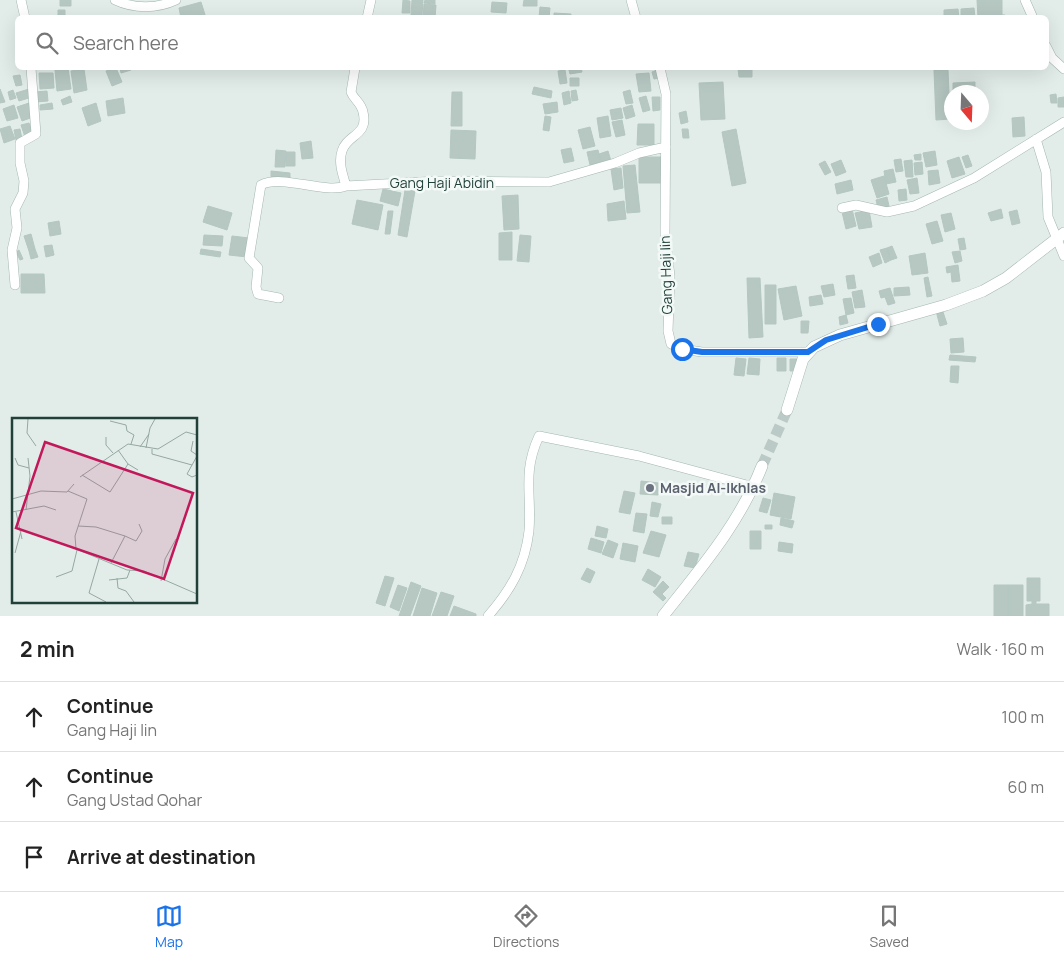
<!DOCTYPE html>
<meta charset="utf-8">
<style>
:root{--surface:#fff;--page:#f2f2f2;--text:#222;--muted:#767676;--line:#e0e0e0;--accent:#1a73e8}
body{margin:0;font-family:Manrope,sans-serif;background:var(--page);color:var(--text)}
.compass{position:absolute;left:944px;top:85px;width:45px;height:45px;border-radius:50%;background:var(--surface);box-shadow:0 5px 20px #0002;rotate:161deg}
.stop{position:absolute;width:15px;height:15px;margin:-11px;border:4px solid #1a73e8;border-radius:50%;background:#fff}
.stop.end{background:#1a73e8;border-color:#fff;box-shadow:0 1px 5px #0008}
.list{margin:0;padding:0;list-style:none}
h2{display:flex;justify-content:space-between;align-items:center;height:65px;margin:0;padding:0 20px;font-size:21px}
h2 small{font-size:16px;font-weight:400;color:var(--muted)}
.list li{display:grid;grid-template-columns:32px 1fr auto;gap:15px;align-items:center;box-sizing:border-box;height:70px;padding:0 20px;border-top:1px solid var(--line)}
.list b{display:block;font-size:19px;white-space:nowrap}
.list p{margin:0;font-size:16px;white-space:nowrap;color:var(--muted)}
.list em{font-size:16px;font-style:normal;color:var(--muted)}
.icon{flex:none;width:28px;height:28px;fill:none;stroke:currentColor;stroke-width:2;stroke-linecap:round;stroke-linejoin:round}
.map{position:relative;flex:none;width:1064px;height:616px;overflow:hidden}
.search{position:absolute;background:var(--surface);box-shadow:0 5px 20px #0002;left:15px;right:15px;top:15px;height:55px;display:flex;align-items:center;gap:12px;box-sizing:border-box;padding:0 18px;border-radius:8px;color:var(--muted);font-size:19px}
.sheet{height:275px;background:var(--surface)}
nav{display:flex;justify-content:space-around;align-items:center;box-sizing:border-box;height:70px;border-top:1px solid var(--line);background:var(--surface);font-size:14px;color:var(--muted)}
nav a{display:grid;justify-items:center;gap:2px}
nav .on{color:var(--accent)}
.map>svg:first-child{display:block}
.building{fill:#b7c8c3;stroke:#b4c7c1}
.lines{fill:none;stroke-linecap:round;stroke-linejoin:round}
.tertiary-tunnel{stroke:#bbcac6;stroke-width:11;stroke-dasharray:11 5.5;stroke-linecap:butt}
.minor-casing{stroke:#a4b6b1;stroke-width:10}
.tertiary-casing{stroke:#a4b6b1;stroke-width:12}
.minor{stroke:#fff;stroke-width:9}
.tertiary{stroke:#fff;stroke-width:11}
.route{stroke:#1a73e8;stroke-width:6}
.worship-dot{fill:#6b7280;stroke:#f3f9f7;stroke-width:2}
.labels{text-anchor:middle;stroke-width:5;stroke-linejoin:round;paint-order:stroke}
.street-label{font-size:14px;fill:#21403a;stroke:#f3f9f7}
.worship-label{font-size:14px;font-weight:bold;fill:#5b616d;stroke:#f3f9f7;text-anchor:start}
.inset-road{fill:none;stroke:#95a8a3;stroke-width:1}
.view{fill:#c2185b;fill-opacity:0.15;stroke:#c2185b;stroke-width:2.5}
.inset-edge{fill:none;stroke:#21403a;stroke-width:2.5}
</style>
<div class="map">
<svg width="1064" height="616" viewBox="0 0 1064 616">
<rect width="100%" height="100%" fill="#e2ede9"/>
<!-- building -->
<path class="building" d="M 60,0 L 71,0 L 71,6 L 60,6 Z
M 403,0 L 410,1 L 410,13 L 402,13 Z
M 412,0 L 423,0 L 422,16 L 411,15 Z
M 425,0 L 435,0 L 435,4 L 424,3 Z
M 524,0 L 537,0 L 537,6 L 523,6 Z
M 977,0 L 1002,0 L 1002,15 L 1005,15 L 1005,18 L 978,18 Z
M 201,2 L 206,18 L 181,18 L 179,8 Z
M 492,2 L 507,3 L 506,13 L 491,12 Z
M 424,4 L 436,5 L 435,18 L 423,18 Z
M 540,7 L 550,8 L 549,18 L 539,18 Z
M 974,8 L 975,18 L 961,18 L 961,9 Z
M 958,9 L 959,18 L 944,18 L 944,10 Z
M 58,10 L 65,10 L 65,17 L 58,18 Z
M 554,13 L 571,14 L 571,18 L 554,18 Z
M 68,68 L 71,89 L 57,91 L 55,70 Z
M 116,68 L 122,82 L 112,86 L 106,71 Z
M 120,68 L 131,68 L 131,70 L 121,73 Z
M 581,68 L 582,72 L 570,74 L 569,70 Z
M 738,68 L 752,68 L 752,77 L 739,77 Z
M 84,69 L 87,90 L 74,93 L 71,71 Z
M 565,70 L 567,83 L 560,84 L 558,71 Z
M 657,70 L 659,78 L 654,79 L 652,72 Z
M 934,70 L 948,70 L 950,119 L 936,120 Z
M 39,73 L 53,73 L 54,88 L 40,89 Z
M 649,73 L 651,91 L 639,92 L 636,74 Z
M 20,75 L 22,85 L 16,86 L 13,76 Z
M 570,78 L 579,78 L 579,86 L 570,86 Z
M 723,82 L 725,119 L 701,120 L 699,83 Z
M 975,82 L 975,92 L 953,92 L 953,83 Z
M 534,87 L 552,91 L 551,98 L 532,94 Z
M 0,89 L 5,102 L 0,103 Z
M 29,89 L 32,97 L 19,101 L 16,93 Z
M 13,90 L 16,98 L 10,100 L 8,92 Z
M 576,90 L 578,100 L 572,101 L 571,91 Z
M 630,90 L 633,103 L 626,104 L 623,92 Z
M 47,91 L 48,101 L 36,102 L 35,92 Z
M 569,91 L 571,103 L 564,105 L 562,93 Z
M 452,92 L 462,92 L 462,126 L 451,126 Z
M 1056,94 L 1057,103 L 1051,103 L 1050,95 Z
M 70,96 L 72,102 L 63,105 L 61,100 Z
M 646,96 L 650,110 L 643,112 L 639,98 Z
M 652,97 L 660,97 L 660,110 L 653,111 Z
M 1064,97 L 1064,107 L 1058,107 L 1058,98 Z
M 123,98 L 125,113 L 108,116 L 106,101 Z
M 557,102 L 558,112 L 545,114 L 543,104 Z
M 29,103 L 33,117 L 22,121 L 17,107 Z
M 52,103 L 53,109 L 40,110 L 40,105 Z
M 96,103 L 101,121 L 88,126 L 82,108 Z
M 14,105 L 18,118 L 7,121 L 3,109 Z
M 632,105 L 635,116 L 626,119 L 623,108 Z
M 621,108 L 623,118 L 612,120 L 610,110 Z
M 686,111 L 688,122 L 681,124 L 679,113 Z
M 545,116 L 551,117 L 549,131 L 543,130 Z
M 608,116 L 611,136 L 600,138 L 597,118 Z
M 1024,117 L 1025,136 L 1013,137 L 1012,118 Z
M 622,120 L 625,135 L 616,137 L 612,122 Z
M 954,122 L 975,122 L 975,124 L 954,124 Z
M 29,123 L 33,135 L 25,137 L 21,125 Z
M 638,124 L 654,124 L 654,145 L 637,145 Z
M 10,126 L 15,139 L 4,143 L 0,129 Z
M 590,127 L 595,146 L 583,149 L 578,130 Z
M 20,129 L 22,139 L 16,140 L 14,130 Z
M 682,129 L 688,129 L 689,138 L 683,138 Z
M 736,129 L 746,183 L 732,186 L 722,132 Z
M 451,130 L 476,131 L 475,159 L 450,158 Z
M 311,141 L 313,158 L 302,159 L 300,143 Z
M 571,148 L 574,161 L 564,163 L 561,150 Z
M 276,150 L 286,151 L 285,167 L 275,167 Z
M 598,150 L 601,162 L 590,165 L 587,152 Z
M 608,151 L 611,161 L 602,164 L 599,154 Z
M 935,151 L 937,165 L 926,167 L 923,153 Z
M 286,152 L 295,152 L 295,166 L 286,166 Z
M 921,154 L 921,160 L 915,160 L 914,155 Z
M 968,155 L 972,166 L 966,168 L 962,157 Z
M 639,157 L 662,157 L 662,183 L 639,183 Z
M 959,157 L 965,174 L 952,178 L 947,161 Z
M 901,159 L 903,171 L 896,172 L 894,160 Z
M 841,160 L 846,172 L 836,176 L 831,164 Z
M 912,160 L 913,177 L 906,177 L 904,161 Z
M 825,161 L 831,172 L 825,175 L 819,164 Z
M 922,162 L 923,174 L 915,175 L 914,163 Z
M 635,165 L 640,212 L 627,213 L 623,166 Z
M 621,168 L 623,188 L 614,190 L 611,169 Z
M 893,169 L 896,182 L 886,184 L 884,171 Z
M 938,170 L 940,183 L 929,185 L 928,171 Z
M 271,171 L 290,173 L 290,179 L 271,178 Z
M 884,176 L 889,194 L 877,198 L 871,180 Z
M 917,178 L 919,193 L 910,194 L 907,180 Z
M 851,180 L 853,190 L 837,194 L 835,184 Z
M 383,189 L 401,193 L 398,206 L 380,201 Z
M 906,189 L 907,200 L 899,201 L 898,190 Z
M 405,190 L 415,191 L 407,237 L 398,235 Z
M 518,195 L 519,229 L 504,230 L 502,196 Z
M 887,197 L 889,206 L 878,208 L 876,200 Z
M 357,200 L 383,205 L 378,230 L 352,224 Z
M 624,201 L 626,219 L 608,221 L 607,204 Z
M 208,206 L 232,213 L 227,230 L 203,222 Z
M 852,209 L 856,226 L 846,229 L 842,212 Z
M 1001,209 L 1003,218 L 991,221 L 988,213 Z
M 869,210 L 872,227 L 859,229 L 855,213 Z
M 1017,210 L 1020,223 L 1012,225 L 1009,212 Z
M 388,211 L 393,211 L 390,234 L 385,234 Z
M 951,213 L 955,229 L 945,232 L 941,215 Z
M 59,221 L 61,234 L 50,236 L 48,223 Z
M 937,221 L 943,241 L 932,244 L 926,224 Z
M 512,232 L 512,260 L 499,260 L 499,233 Z
M 31,234 L 35,249 L 29,251 L 24,236 Z
M 204,235 L 223,236 L 222,246 L 203,245 Z
M 520,235 L 531,236 L 529,262 L 517,261 Z
M 232,236 L 249,238 L 247,257 L 229,255 Z
M 964,238 L 966,249 L 960,250 L 958,239 Z
M 52,245 L 54,255 L 46,257 L 44,246 Z
M 892,246 L 897,258 L 891,260 L 887,248 Z
M 887,248 L 891,260 L 885,263 L 880,250 Z
M 35,249 L 38,257 L 31,259 L 29,251 Z
M 201,249 L 221,252 L 220,257 L 200,254 Z
M 19,250 L 23,259 L 20,260 L 16,252 Z
M 960,251 L 962,261 L 955,263 L 952,252 Z
M 879,253 L 882,263 L 873,267 L 869,257 Z
M 925,253 L 928,273 L 912,275 L 909,256 Z
M 958,265 L 960,281 L 952,282 L 951,272 L 947,273 L 946,267 Z
M 21,274 L 44,274 L 45,293 L 21,293 Z
M 854,275 L 856,288 L 848,289 L 846,276 Z
M 928,277 L 932,296 L 927,297 L 924,278 Z
M 747,278 L 760,278 L 763,337 L 749,338 Z
M 833,284 L 835,295 L 824,297 L 821,286 Z
M 765,285 L 776,285 L 776,324 L 765,324 Z
M 796,286 L 802,316 L 784,320 L 778,289 Z
M 909,287 L 910,295 L 894,296 L 894,288 Z
M 890,288 L 895,303 L 888,305 L 885,297 L 881,298 L 879,291 Z
M 862,290 L 865,307 L 855,308 L 852,292 Z
M 821,295 L 823,304 L 810,306 L 809,297 Z
M 851,298 L 854,313 L 846,315 L 843,299 Z
M 942,309 L 947,324 L 940,326 L 936,311 Z
M 846,315 L 848,323 L 840,325 L 839,317 Z
M 801,321 L 809,321 L 808,333 L 801,333 Z
M 963,338 L 964,352 L 951,353 L 950,339 Z
M 950,355 L 976,357 L 975,362 L 949,360 Z
M 736,358 L 746,359 L 744,376 L 734,375 Z
M 749,358 L 760,359 L 759,375 L 747,374 Z
M 777,358 L 786,358 L 786,371 L 777,371 Z
M 790,359 L 797,359 L 797,371 L 790,371 Z
M 951,366 L 959,366 L 958,383 L 950,382 Z
M 641,481 L 659,483 L 658,495 L 640,494 Z
M 624,491 L 635,493 L 630,514 L 619,512 Z
M 774,493 L 795,497 L 791,519 L 770,515 Z
M 763,498 L 771,500 L 767,513 L 759,511 Z
M 652,502 L 661,504 L 658,517 L 650,516 Z
M 636,513 L 647,514 L 644,533 L 633,531 Z
M 662,517 L 672,517 L 672,524 L 662,524 Z
M 781,518 L 794,521 L 792,528 L 780,525 Z
M 765,525 L 772,525 L 772,529 L 765,529 Z
M 597,526 L 608,529 L 606,538 L 595,536 Z
M 651,531 L 666,535 L 659,557 L 643,553 Z
M 750,531 L 761,531 L 761,549 L 750,549 Z
M 591,538 L 604,542 L 601,553 L 588,549 Z
M 608,540 L 618,544 L 613,558 L 602,554 Z
M 779,542 L 793,544 L 792,553 L 778,551 Z
M 623,543 L 638,546 L 635,562 L 620,559 Z
M 688,552 L 699,554 L 695,568 L 684,566 Z
M 587,568 L 595,572 L 590,583 L 581,579 Z
M 648,569 L 661,577 L 655,587 L 642,580 Z
M 385,576 L 394,578 L 385,606 L 376,603 Z
M 1027,578 L 1040,578 L 1040,601 L 1036,601 L 1036,604 L 1049,604 L 1049,616 L 1026,616 L 1026,605 L 1032,604 L 1032,601 L 1027,601 Z
M 663,581 L 669,587 L 662,594 L 666,598 L 663,601 L 653,592 Z
M 411,582 L 421,586 L 410,616 L 399,616 Z
M 398,585 L 407,588 L 399,611 L 390,607 Z
M 994,585 L 1008,585 L 1008,616 L 994,616 Z
M 1008,585 L 1023,585 L 1023,616 L 1008,616 Z
M 422,588 L 437,593 L 430,616 L 413,616 Z
M 441,592 L 454,596 L 447,616 L 432,616 Z
M 454,606 L 476,614 L 476,616 L 450,616 Z"/>
<g class="lines">
<!-- tertiary-tunnel -->
<path class="tertiary-tunnel" d="M 762,466 L 787,410"/>
<defs>
<path id="minor" d="M 21,0 L 25,18
M 115,0 C 134,9 157,9 176,0
M 631,0 L 636,18
M 1025,0 L 1033,18
M 367,18 L 371,0
M 1046,46 L 1052,58 L 1064,69
M 355,68 L 351,92 C 354,100 361,102 363,112 C 369,136 347,134 342,151 C 338,163 343,175 346,186 L 439,181 L 549,182 L 615,163 L 639,153 L 666,147
M 660,68 L 666,94 L 665,234 L 670,276 L 668,331 L 671,344 L 682,349 L 702,352 L 808,352
M 1036,139 L 1046,172 L 1048,217 L 1064,256
M 842,208 L 856,205 L 887,212 L 914,206 L 974,178 L 1064,122
M 15,285 L 12,250 L 17,228 L 15,209 L 23,193 L 24,181 L 20,163 L 20,143 L 36,134 L 31,68
M 279,298 L 258,294 L 256,287 L 258,268 L 249,258 L 261,185 C 282,174 324,194 346,186
M 488,616 C 510,591 525,566 529,531 C 532,494 522,473 539,436 L 639,456 L 754,487"/>
<path id="tertiary" d="M 787,410 L 803,359 L 814,347 L 840,335 L 946,305 L 983,291 L 1006,278 L 1064,233
M 663,616 C 700,569 740,523 762,466"/>
</defs>
<!-- minor casing -->
<use href="#minor" class="minor-casing"/>
<!-- tertiary casing -->
<use href="#tertiary" class="tertiary-casing"/>
<!-- minor -->
<use href="#minor" class="minor"/>
<!-- tertiary -->
<use href="#tertiary" class="tertiary"/>
</g>
<g class="lines">
<!-- route -->
<path class="route" d="M 682,349 L 702,352 L 808,352 L 826,340 L 878,324"/>
</g>
<!-- markers -->
<circle class="worship-dot" cx="650" cy="488" r="5"/>
<g class="labels">
<!-- street labels -->
<g class="street-label">
<text x="442" y="188">Gang Haji Abidin</text>
<text transform="translate(666 275) rotate(-92)" y="5">Gang Haji Iin</text>
</g>
<!-- worship labels -->
<g class="worship-label">
<text x="660" y="493">Masjid Al-Ikhlas</text>
</g>
</g>
<!-- overview -->
<g transform="translate(12 418)">
<rect width="185" height="185" fill="#e2ede9"/>
<path class="inset-road" d="M 16,1 L 15,15 L 24,28M 98,3 L 114,7 L 115,13 L 122,17 L 119,26M 94,19 L 94,27 L 101,35M 181,23 L 179,33 L 185,37M 128,29 L 137,16M 134,30 L 138,10 L 143,1M 140,31 L 140,36 L 180,47M 106,32 L 116,46 L 126,52M 185,38 L 175,56 L 180,59 L 185,57M 3,40 L 6,47 L 17,50M 70,57 L 98,74 L 116,46M 68,59 L 116,26 L 146,31 L 174,14 L 185,17M 56,73 L 75,81 L 63,118 L 64,131 L 115,152 L 132,153 L 185,176M 0,81 L 29,73 L 55,74 L 62,66M 14,92 L 18,58 L 16,40M 0,94 L 32,88 L 44,92M 4,94 L 10,121M 66,108 L 84,109 L 113,118 L 99,145M 113,118 L 124,123 L 130,113 L 127,106M 3,135 L 9,113M 87,141 L 77,175 L 94,184M 44,159 L 60,153 L 65,132M 105,160 L 106,170 L 114,173 L 122,184M 97,162 L 115,160 L 118,152M 149,163 L 153,141 L 164,121"/>
<path class="view" d="M 33,24 L 181,75 L 152,161 L 4,110 Z"/>
<rect width="185" height="185" class="inset-edge"/>
</g>
</svg>
<svg class="compass" viewBox="-18 -18 36 36"><path d="M0-13l5 13h-10z" fill="#e53935"/><path d="M0 13l5-13h-10z" fill="#767676"/></svg>
<div class="stop" style="left:682px;top:349px"></div>
<div class="stop end" style="left:878px;top:324px"></div>
<div class="search"><svg class="icon" aria-label="search" viewBox="0 0 24 24"><circle cx="10" cy="10" r="6"/><path d="M15 15l6 6"/></svg>Search here</div>
</div>
<section class="sheet">
<h2>2 min<small>Walk · 160 m</small></h2>
<ul class="list">
<li><svg class="icon" aria-label="ahead" viewBox="0 0 24 24"><path d="M12 20V5M6 11l6-6 6 6"/></svg><div><b>Continue</b><p>Gang Haji Iin</p></div><em>100 m</em></li>
<li><svg class="icon" aria-label="ahead" viewBox="0 0 24 24"><path d="M12 20V5M6 11l6-6 6 6"/></svg><div><b>Continue</b><p>Gang Ustad Qohar</p></div><em>60 m</em></li>
<li><svg class="icon" aria-label="arrive" viewBox="0 0 24 24"><path d="M6 21V4h12l-3 4 3 4H6"/></svg><div><b>Arrive at destination</b></div></li>
</ul>
</section>
<nav>
<a class="on"><svg class="icon" aria-label="map" viewBox="0 0 24 24"><path d="M3 6l6-2 6 2 6-2v14l-6 2-6-2-6 2zM9 4v14M15 6v14"/></svg>Map</a>
<a><svg class="icon" aria-label="directions" viewBox="0 0 24 24"><path d="M12 3l9 9-9 9-9-9zM9 14v-3h6M13 9l2 2-2 2"/></svg>Directions</a>
<a><svg class="icon" aria-label="saved" viewBox="0 0 24 24"><path d="M7 4h10v16l-5-4-5 4z"/></svg>Saved</a>
</nav>
